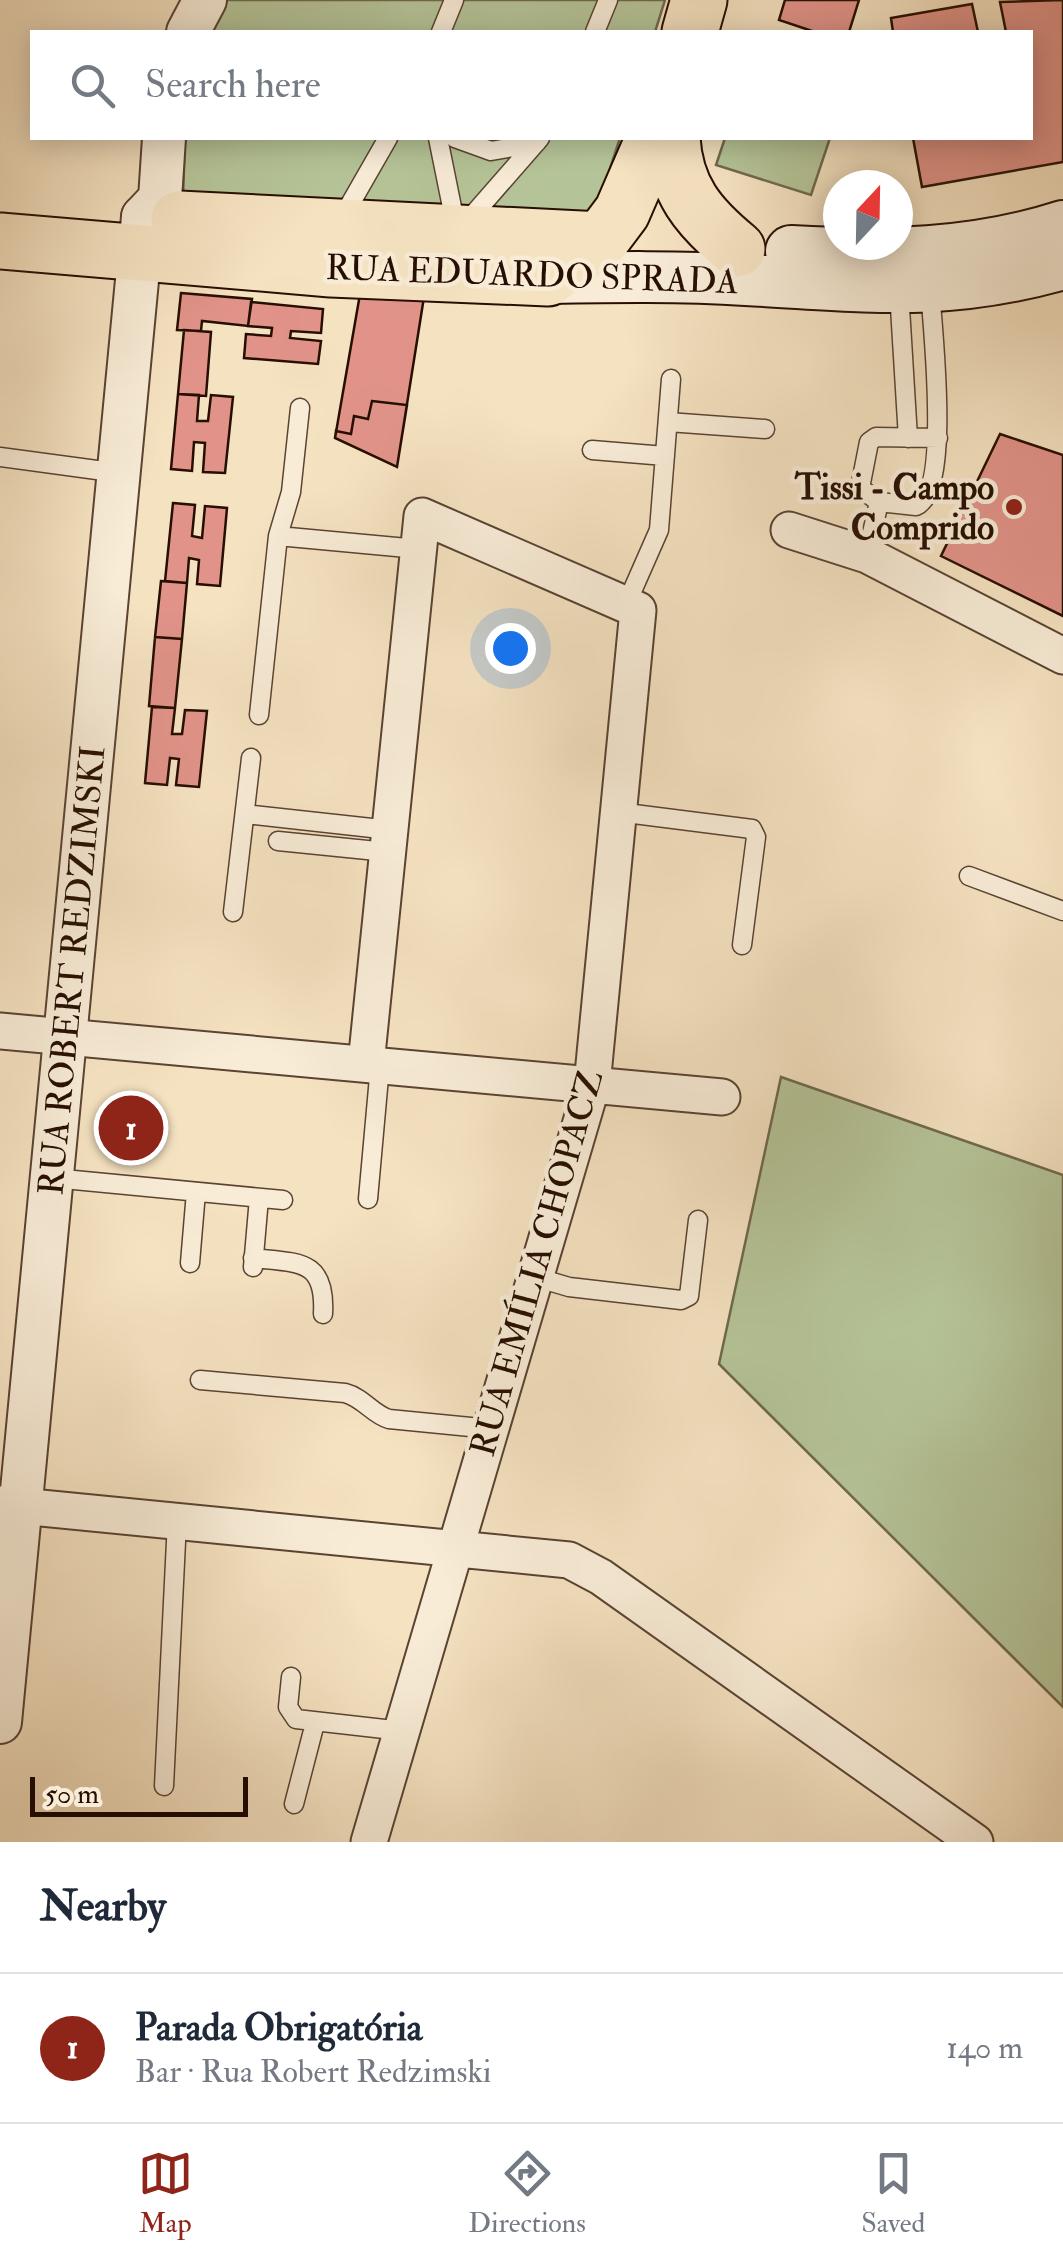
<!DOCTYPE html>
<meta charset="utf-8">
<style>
:root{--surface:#fff;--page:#f6f6f7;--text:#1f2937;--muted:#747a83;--line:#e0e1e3;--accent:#8f2418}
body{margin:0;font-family:"IM FELL Double Pica",serif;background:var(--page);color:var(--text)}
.compass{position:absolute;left:823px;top:170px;width:90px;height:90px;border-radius:50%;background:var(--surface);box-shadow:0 5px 25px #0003;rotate:22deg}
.scale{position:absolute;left:30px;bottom:25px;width:218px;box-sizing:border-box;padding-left:10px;border:5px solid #270e02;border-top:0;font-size:28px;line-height:35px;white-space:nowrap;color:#270e02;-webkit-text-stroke:8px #f8ecd7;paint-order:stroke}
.you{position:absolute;left:510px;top:648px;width:35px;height:35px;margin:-25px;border:8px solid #fff;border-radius:50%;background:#1a73e8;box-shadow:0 0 0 15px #1a73e833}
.badge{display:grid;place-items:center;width:65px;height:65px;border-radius:50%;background:var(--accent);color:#fff;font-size:32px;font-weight:700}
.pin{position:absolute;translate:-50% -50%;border:5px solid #fff;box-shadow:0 2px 10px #0006}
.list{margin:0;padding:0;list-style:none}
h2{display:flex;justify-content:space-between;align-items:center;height:130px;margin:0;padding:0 40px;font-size:42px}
h2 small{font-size:32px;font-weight:400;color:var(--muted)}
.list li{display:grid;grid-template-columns:65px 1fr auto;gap:30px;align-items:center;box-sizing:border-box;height:150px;padding:0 40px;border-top:2px solid var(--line)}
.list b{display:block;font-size:38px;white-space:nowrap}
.list p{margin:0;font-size:32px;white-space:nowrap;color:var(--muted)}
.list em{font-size:32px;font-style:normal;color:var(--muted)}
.icon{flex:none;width:55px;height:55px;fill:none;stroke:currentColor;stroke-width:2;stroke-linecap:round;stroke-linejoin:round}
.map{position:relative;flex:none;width:1063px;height:1842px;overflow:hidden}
.search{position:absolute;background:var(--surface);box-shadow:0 5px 25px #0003;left:30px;right:30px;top:30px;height:110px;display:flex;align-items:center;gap:25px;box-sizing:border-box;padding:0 35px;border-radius:0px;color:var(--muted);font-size:38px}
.sheet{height:280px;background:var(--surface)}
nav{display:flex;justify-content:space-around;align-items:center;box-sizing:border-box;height:140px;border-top:2px solid var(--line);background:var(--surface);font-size:28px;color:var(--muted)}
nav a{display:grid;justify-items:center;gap:5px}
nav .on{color:var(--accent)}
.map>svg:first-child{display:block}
.green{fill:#b5c498;stroke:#6e694d;stroke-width:2.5}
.building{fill:#e19389;stroke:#270e02;stroke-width:2.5}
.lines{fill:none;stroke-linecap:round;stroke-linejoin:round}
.service-casing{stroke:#5a4332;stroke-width:21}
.minor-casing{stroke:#5a4332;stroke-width:39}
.tertiary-casing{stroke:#5a4332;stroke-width:46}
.secondary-casing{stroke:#270e02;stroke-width:54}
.primary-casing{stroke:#270e02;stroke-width:59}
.service{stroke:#f8ecd7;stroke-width:18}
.minor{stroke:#f8ecd7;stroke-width:35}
.tertiary{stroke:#f8ecd7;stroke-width:42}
.secondary{stroke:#f8ecd7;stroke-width:50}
.primary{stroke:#f5e2c1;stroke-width:55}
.poi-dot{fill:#8f2418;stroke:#f8ecd7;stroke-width:4}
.labels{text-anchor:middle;stroke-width:9;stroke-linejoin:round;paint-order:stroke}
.street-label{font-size:35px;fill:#270e02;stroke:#f8ecd7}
.poi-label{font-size:35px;font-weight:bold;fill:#270e02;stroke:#f8ecd7;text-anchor:end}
</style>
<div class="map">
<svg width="1063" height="1842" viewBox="0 0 1063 1842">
<rect width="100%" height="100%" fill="#f5e2c1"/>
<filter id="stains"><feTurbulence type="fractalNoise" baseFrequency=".002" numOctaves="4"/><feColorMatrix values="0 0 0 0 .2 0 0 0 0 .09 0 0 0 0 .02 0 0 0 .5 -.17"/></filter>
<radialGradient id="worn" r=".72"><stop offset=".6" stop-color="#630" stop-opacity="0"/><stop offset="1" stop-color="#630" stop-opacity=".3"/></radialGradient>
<!-- green -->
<path class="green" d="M 222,0 L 665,0 L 655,32 L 199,32 Z
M 185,138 L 620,138 L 592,224 L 183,197 Z
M 725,138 L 830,138 L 811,195 L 716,165 Z
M 781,1077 L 1063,1175 L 1063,1707 L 719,1364 Z"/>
<!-- building -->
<path class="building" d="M 785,0 L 859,0 L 849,32 L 815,32 L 779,20 Z
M 1063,0 L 1063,162 L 922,187 L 913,138 L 1030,138 L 1030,32 L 1006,32 L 1000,2 Z
M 972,4 L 978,32 L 893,32 L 891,18 Z
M 181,293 L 252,299 L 248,326 L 202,321 L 201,331 L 177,330 Z
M 360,294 L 424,297 L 397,467 L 335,438 Z
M 251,302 L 323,309 L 321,333 L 291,331 L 290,338 L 321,341 L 318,364 L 244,358 L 246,334 L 271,336 L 272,328 L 248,326 Z
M 184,330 L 211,332 L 206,396 L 178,394 Z
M 178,394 L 199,395 L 197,421 L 208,421 L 211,395 L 233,397 L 225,473 L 203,472 L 205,443 L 194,442 L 192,471 L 171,469 Z
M 372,401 L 407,405 L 397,467 L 335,438 L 336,431 L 351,434 L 354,416 L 368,419 Z
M 1000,434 L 1063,455 L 1063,616 L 941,556 Z
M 173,503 L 195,505 L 192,536 L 202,538 L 205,506 L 227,508 L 220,586 L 197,584 L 199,560 L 189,558 L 187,583 L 165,581 Z
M 161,581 L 187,583 L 182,639 L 155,637 Z
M 155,637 L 182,639 L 175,708 L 149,706 Z
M 152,707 L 175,708 L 172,734 L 182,734 L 185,710 L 207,711 L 199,787 L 176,785 L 179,759 L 170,758 L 167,785 L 145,783 Z"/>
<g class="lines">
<defs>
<path id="service" d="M 441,32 L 454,0
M 595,32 L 608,0
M 438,138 L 456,227
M 455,138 L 491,151 L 536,143
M 341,220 L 388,138
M 465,224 L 540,138
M 930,289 C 932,326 952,491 916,506 L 879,502 L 860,488 L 869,442 L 876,437 L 938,438
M 899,291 L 908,438
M 668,422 L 765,429
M 592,450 L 665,456
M 0,457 L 119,473
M 278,536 L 418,549
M 867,555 L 879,502
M 626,605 L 659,530 L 671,379
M 259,715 L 278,536 L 291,492 L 300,408
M 618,812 L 752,829 L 756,837 L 742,945
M 245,814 L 390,830
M 278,841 L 387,852
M 969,876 L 1063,911
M 233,912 L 251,758
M 53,1178 L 283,1200
M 368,1199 L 380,1066
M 253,1258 C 299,1263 326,1259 323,1314
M 190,1263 L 196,1192
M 253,1267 L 259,1198
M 535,1277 L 569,1287 L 681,1300 L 689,1296 L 698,1220
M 200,1380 L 345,1393 C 364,1398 372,1414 389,1419 L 491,1429
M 291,1677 L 288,1707 L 296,1719 L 402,1731
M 164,1786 L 177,1521
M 294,1804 L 315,1723"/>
<path id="minor" d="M 789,530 L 867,555 L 1063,656
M 0,1031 L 722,1097
M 366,1064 L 422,516 L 638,610 L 592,1085 L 369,1842
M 0,1504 L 569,1560 L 601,1577 L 975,1842"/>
<g id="tertiary">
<path d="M 188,32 L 205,0"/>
<path d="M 143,217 L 160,199 L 164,138"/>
<path id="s1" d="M 0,1722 L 143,217"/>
</g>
<path id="secondary" d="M 791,251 C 884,256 973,255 1063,226
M 548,278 C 614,277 680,276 746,280 C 866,286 944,298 1063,264"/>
<path id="primary" d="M 690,32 L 699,0
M 672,138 C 675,189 698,217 737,249
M 179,219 L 601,240
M 0,241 L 331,269 L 548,278 L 601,240 L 622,212 L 654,138"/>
</defs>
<!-- service casing -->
<use href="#service" class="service-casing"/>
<!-- minor casing -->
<use href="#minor" class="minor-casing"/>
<!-- tertiary casing -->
<use href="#tertiary" class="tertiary-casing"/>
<!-- secondary casing -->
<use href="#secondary" class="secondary-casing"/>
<!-- primary casing -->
<use href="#primary" class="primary-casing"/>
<!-- service -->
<use href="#service" class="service"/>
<!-- minor -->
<use href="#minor" class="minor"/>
<!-- tertiary -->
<use href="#tertiary" class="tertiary"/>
<!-- secondary -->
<use href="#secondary" class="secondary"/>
<!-- primary -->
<use href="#primary" class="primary"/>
</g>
<!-- markers -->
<circle class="poi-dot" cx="1014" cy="507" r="10"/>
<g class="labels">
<!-- street labels -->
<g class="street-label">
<text transform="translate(532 274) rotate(2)" y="12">RUA EDUARDO SPRADA</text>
<text dy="12" stroke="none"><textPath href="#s1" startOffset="755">RUA ROBERT REDZIMSKI</textPath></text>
<text transform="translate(536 1263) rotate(-74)" y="12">RUA EMÍLIA CHOPACZ</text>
</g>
<!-- poi labels -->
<g class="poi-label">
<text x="994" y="499">Tissi - Campo<tspan x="994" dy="40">Comprido</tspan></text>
</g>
</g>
<rect width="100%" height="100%" filter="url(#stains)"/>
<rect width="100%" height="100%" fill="url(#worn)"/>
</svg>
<svg class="compass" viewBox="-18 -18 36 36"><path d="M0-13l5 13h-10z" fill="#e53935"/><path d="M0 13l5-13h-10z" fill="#747a83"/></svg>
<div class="scale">50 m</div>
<div class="you"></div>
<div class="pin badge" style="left:131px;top:1128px">1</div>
<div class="search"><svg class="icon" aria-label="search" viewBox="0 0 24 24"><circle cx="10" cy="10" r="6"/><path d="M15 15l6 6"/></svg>Search here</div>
</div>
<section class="sheet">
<h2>Nearby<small></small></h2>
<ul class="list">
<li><span class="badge">1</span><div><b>Parada Obrigatória</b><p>Bar · Rua Robert Redzimski</p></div><em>140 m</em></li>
</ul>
</section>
<nav>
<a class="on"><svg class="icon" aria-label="map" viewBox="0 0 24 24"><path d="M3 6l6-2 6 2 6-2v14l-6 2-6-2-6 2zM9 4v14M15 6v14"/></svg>Map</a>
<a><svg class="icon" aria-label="directions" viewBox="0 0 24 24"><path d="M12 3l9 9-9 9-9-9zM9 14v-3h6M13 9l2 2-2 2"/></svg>Directions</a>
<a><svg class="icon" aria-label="saved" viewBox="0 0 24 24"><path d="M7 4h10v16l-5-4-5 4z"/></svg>Saved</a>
</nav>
